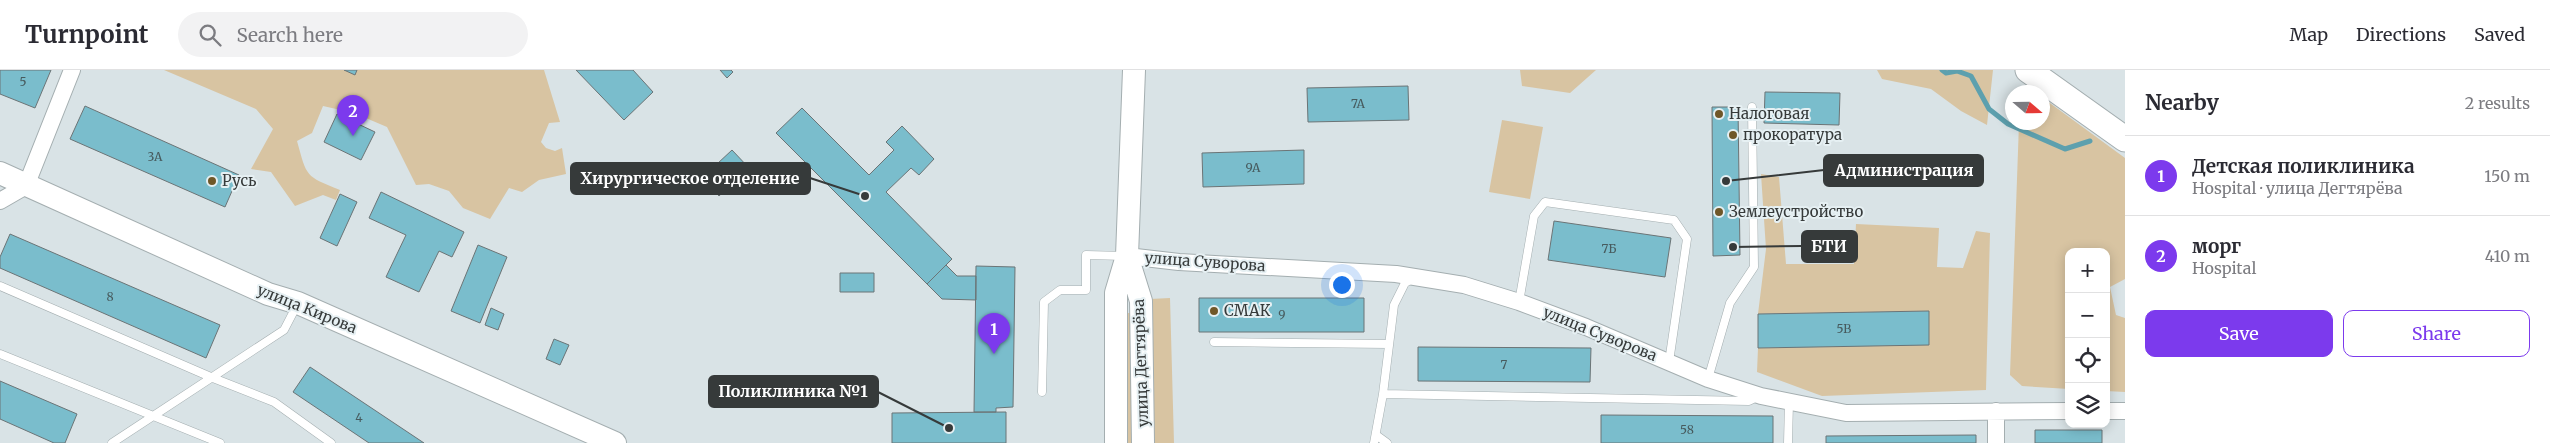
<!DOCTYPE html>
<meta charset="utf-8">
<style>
:root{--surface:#fff;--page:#f2f2f3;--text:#2b2b33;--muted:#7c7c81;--line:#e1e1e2;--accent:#7c3aed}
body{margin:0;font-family:Merriweather,serif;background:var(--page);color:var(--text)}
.controls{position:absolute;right:15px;bottom:15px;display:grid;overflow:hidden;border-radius:10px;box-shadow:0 2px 12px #0003}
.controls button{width:45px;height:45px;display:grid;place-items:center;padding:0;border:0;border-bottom:1px solid var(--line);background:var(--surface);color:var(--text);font:25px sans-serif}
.compass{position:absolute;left:2005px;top:15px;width:45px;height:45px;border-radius:50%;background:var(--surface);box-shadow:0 2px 12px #0003;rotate:110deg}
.you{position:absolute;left:1341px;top:214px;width:18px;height:18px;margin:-12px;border:4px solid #fff;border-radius:50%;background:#1a73e8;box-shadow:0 0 0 8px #1a73e833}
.badge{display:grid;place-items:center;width:32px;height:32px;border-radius:50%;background:var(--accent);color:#fff;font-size:16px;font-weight:700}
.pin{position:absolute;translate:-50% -41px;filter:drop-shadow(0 1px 2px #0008)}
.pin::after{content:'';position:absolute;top:26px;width:18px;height:15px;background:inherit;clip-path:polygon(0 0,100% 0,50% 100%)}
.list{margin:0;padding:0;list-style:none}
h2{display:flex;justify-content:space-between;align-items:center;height:65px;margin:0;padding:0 20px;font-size:21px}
h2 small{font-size:16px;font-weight:400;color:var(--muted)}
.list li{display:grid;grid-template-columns:32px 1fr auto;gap:15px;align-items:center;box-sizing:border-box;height:80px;padding:0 20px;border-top:1px solid var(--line)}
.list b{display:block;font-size:19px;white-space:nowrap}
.list p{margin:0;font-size:16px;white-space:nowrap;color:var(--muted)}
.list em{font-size:16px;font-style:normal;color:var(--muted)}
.actions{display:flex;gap:10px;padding:15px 20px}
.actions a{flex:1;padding:11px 0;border:1px solid var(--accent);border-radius:10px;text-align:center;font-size:18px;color:var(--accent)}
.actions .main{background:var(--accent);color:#fff}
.icon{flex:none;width:28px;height:28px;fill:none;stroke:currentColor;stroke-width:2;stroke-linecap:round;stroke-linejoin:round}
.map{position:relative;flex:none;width:2125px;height:373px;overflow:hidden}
header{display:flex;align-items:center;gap:30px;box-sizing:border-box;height:70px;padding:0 25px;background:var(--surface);border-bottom:1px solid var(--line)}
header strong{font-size:24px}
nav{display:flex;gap:28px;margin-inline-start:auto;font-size:18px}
.search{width:350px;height:45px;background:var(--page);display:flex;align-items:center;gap:12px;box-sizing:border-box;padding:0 18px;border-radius:28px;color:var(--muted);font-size:19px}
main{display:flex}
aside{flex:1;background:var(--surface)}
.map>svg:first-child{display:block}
.green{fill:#d8c4a2}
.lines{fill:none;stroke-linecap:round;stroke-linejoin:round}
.stream{stroke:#5da0ae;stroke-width:5}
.building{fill:#7abdcc;stroke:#6b7476}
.lane-casing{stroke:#a4aeb0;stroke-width:9}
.street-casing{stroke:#a4aeb0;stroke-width:18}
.secondary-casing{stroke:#a4aeb0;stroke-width:24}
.primary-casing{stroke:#a4aeb0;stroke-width:27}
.lane{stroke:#fff;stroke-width:8}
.street{stroke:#fff;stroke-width:16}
.secondary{stroke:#fff;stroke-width:22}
.primary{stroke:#fff;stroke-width:25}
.poi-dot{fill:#6f5728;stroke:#e6f0f3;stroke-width:2}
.labels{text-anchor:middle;stroke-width:4;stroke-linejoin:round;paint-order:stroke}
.number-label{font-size:12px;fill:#475b5e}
.poi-label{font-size:15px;fill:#363a3a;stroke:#e6f0f3;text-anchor:start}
.street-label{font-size:15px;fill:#363a3a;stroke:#e6f0f3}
.leader{fill:none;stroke:#363a3a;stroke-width:2}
.callout-dot{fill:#363a3a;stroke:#e6f0f3;stroke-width:2}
.callout{fill:#363a3a;stroke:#363a3a;stroke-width:2}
.callout-label{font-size:16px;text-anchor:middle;font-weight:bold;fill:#fff}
</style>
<header>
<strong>Turnpoint</strong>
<div class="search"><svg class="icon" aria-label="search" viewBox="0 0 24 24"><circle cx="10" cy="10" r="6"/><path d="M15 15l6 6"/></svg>Search here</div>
<nav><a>Map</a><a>Directions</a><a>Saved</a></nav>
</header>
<main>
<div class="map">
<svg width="2125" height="373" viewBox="0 0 2125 373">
<rect width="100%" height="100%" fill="#d9e3e6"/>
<!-- green -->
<path class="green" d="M 164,0 L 544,0 L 560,52 L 549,53 L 541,72 L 546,78 L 555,81 L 562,78 L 566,104 L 539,110 L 522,122 L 509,118 L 490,149 L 463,138 L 449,121 L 429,114 L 416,115 L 387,57 L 354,43 L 323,36 L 312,63 L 297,71 C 307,107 305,106 340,120 L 336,130 L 323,125 L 295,136 L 271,102 L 251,99 L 273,59 L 256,39 Z
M 1520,0 L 1596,0 L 1570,23 L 1522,16 Z
M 1877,0 L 1993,0 L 1987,55 L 1961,41 L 1931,19 L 1882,9 Z
M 2043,28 L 2125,88 L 2125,209 L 2110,217 L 2116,245 L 2125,248 L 2125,322 L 2106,321 L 2106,182 L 2069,182 L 2069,319 L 2022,316 L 2010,305 L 2019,53 L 2042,52 Z
M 1502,50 L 1543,57 L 1530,129 L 1489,122 Z
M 1761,104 L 1779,107 L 1786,194 L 1854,194 L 1856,154 L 1939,158 L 1937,197 L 1963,198 L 1976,161 L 1990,163 L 1986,320 L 1822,326 L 1757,302 L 1758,278 L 1929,274 L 1929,241 L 1758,244 L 1766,179 Z
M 1170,228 L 1174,373 L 1152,373 L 1150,229 Z
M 1123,243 L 1132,243 L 1134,373 L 1125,373 Z"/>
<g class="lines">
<!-- stream -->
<path class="stream" d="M 1942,0 L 1946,3 L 1957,1 L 1971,6 L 1989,39 L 2008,54 L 2065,79 L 2090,71"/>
</g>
<!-- building -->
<path class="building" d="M 0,0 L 51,0 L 35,38 L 0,24 Z
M 344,0 L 357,0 L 355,5 Z
M 576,0 L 633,0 L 653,22 L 624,50 Z
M 720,0 L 731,0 L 733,2 L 727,8 Z
M 1408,16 L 1409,50 L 1308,52 L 1307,18 Z
M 1765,22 L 1840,23 L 1839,55 L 1764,53 Z
M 85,36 L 239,105 L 225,137 L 70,69 Z
M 1712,37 L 1738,37 L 1740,185 L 1713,186 Z
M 802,38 L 869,105 L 894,80 L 886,72 L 902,56 L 934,89 L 919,105 L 911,98 L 886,122 L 952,189 L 927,214 L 776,63 Z
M 337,44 L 375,62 L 361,90 L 324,72 Z
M 732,80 L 749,98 L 719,126 L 702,108 Z
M 1304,80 L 1304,114 L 1203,117 L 1202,83 Z
M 381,122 L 464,162 L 452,187 L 439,181 L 419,222 L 386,207 L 406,165 L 369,148 Z
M 340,124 L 357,132 L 337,176 L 320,168 Z
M 1554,151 L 1671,168 L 1665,207 L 1548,190 Z
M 10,164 L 220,255 L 206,288 L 0,198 L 0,187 Z
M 478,175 L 507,187 L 480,253 L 451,241 Z
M 946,195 L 957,206 L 976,206 L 976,230 L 942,229 L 927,214 Z
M 976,196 L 1015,197 L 1013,337 L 996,338 L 996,342 L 974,342 Z
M 840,203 L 874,203 L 874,222 L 840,222 Z
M 1199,228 L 1364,228 L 1364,262 L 1199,262 Z
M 491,238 L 504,244 L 498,260 L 485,255 Z
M 1929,241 L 1929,275 L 1758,278 L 1758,244 Z
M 554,269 L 569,275 L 560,295 L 546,289 Z
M 1418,277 L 1591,278 L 1590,312 L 1418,311 Z
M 310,297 L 424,373 L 369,373 L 293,322 Z
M 0,311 L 77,344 L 65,373 L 54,373 L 0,349 Z
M 1006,342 L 1006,373 L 892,373 L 892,343 Z
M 1601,345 L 1773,346 L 1773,373 L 1601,373 Z
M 2035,360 L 2102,360 L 2102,373 L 2035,373 Z
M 1976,365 L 1976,373 L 1826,373 L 1826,366 Z"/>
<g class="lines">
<defs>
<path id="lane" d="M 0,216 L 213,308 L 274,332 L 331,373
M 1519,232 L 1534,146 L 1545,132 L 1674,150 L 1687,169 L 1669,292
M 1214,272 L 1389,274
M 0,284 L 220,373
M 1708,309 L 1730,233 L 1754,197 L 1752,37
M 1042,322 L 1044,232 L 1060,220 L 1086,220 L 1086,185 L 1125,186
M 1383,324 L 1749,331 L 1757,327
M 1376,365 L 1387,373
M 112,373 L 284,260 L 297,235
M 1374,373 L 1383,324 L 1394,235 L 1405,213 L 1413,208
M 1788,373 L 1789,332"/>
<path id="street" d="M 0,131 L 26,116 L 72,0
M 1127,186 L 1179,192 L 1396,204 L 1464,215 L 1519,232 L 1586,257 L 1708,309 L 1761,326 L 1846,343 L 2069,341
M 2106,341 L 2125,341
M 1996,373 L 1996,341"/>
<path id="secondary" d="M 0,103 L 268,224 L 298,233 L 615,373
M 1127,186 L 1141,231 L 1143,373
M 1116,373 L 1116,223 L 1127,186 L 1134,0"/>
<path id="primary" d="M 2028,0 L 2125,69"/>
</defs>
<!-- lane casing -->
<use href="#lane" class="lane-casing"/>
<!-- street casing -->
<use href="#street" class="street-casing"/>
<!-- secondary casing -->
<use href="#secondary" class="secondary-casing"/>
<!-- primary casing -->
<use href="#primary" class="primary-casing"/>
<!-- lane -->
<use href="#lane" class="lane"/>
<!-- street -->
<use href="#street" class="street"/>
<!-- secondary -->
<use href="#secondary" class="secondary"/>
<!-- primary -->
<use href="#primary" class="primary"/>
</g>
<!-- markers -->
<g class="poi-dot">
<circle cx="1719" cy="44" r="5"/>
<circle cx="1733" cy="65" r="5"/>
<circle cx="212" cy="111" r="5"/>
<circle cx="1719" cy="142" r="5"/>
<circle cx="1214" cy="241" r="5"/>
</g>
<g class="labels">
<!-- number labels -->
<g class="number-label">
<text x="23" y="16">5</text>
<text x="1358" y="38">7А</text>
<text x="155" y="91">3А</text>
<text x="1253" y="102">9А</text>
<text x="1609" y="183">7Б</text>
<text x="110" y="231">8</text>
<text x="1282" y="249">9</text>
<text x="1844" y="263">5В</text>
<text x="1504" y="299">7</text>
<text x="359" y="352">4</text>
<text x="1687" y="364">58</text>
</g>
<!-- poi labels -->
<g class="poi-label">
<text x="1729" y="49">Налоговая</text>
<text x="1743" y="70">прокоратура</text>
<text x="222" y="116">Русь</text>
<text x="1729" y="147">Землеустройство</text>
<text x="1224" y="246">СМАК</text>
</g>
<!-- street labels -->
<g class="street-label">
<text transform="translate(1205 192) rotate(4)" y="5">улица Суворова</text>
<text transform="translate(307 239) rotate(22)" y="5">улица Кирова</text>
<text transform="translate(1600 264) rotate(22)" y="5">улица Суворова</text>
<text transform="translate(1141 293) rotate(-92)" y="5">улица Дегтярёва</text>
</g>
</g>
<!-- callouts -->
<path class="leader" d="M1726 111L1824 100M865 126L810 108M1733 177L1802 176M949 358L878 322"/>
<g class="callout-dot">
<circle cx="1726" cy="111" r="5"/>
<circle cx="865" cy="126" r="5"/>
<circle cx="1733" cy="177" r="5"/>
<circle cx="949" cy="358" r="5"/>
</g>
<g class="callout">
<rect x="1824" y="85" width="159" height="31" rx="5"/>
<rect x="571" y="93" width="239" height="31" rx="5"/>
<rect x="1802" y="161" width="55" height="31" rx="5"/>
<rect x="709" y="306" width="169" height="31" rx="5"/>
</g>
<g class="callout-label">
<text x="1904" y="106">Администрация</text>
<text x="690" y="114">Хирургическое отделение</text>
<text x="1829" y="182">БТИ</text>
<text x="793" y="327">Поликлиника №1</text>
</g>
</svg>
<div class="controls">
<button>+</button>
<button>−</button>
<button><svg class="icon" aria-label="locate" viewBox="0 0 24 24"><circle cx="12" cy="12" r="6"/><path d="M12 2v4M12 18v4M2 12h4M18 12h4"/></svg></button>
<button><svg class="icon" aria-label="layers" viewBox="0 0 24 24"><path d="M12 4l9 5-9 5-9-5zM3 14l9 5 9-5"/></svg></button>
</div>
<svg class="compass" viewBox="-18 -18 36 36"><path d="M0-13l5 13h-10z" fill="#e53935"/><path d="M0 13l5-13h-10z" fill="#7c7c81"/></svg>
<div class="you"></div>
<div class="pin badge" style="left:994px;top:284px">1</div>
<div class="pin badge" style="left:353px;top:66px">2</div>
</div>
<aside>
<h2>Nearby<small>2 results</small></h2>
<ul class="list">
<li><span class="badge">1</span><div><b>Детская поликлиника</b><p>Hospital · улица Дегтярёва</p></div><em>150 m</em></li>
<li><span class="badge">2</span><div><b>морг</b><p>Hospital</p></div><em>410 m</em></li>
</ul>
<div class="actions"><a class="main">Save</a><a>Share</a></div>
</aside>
</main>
